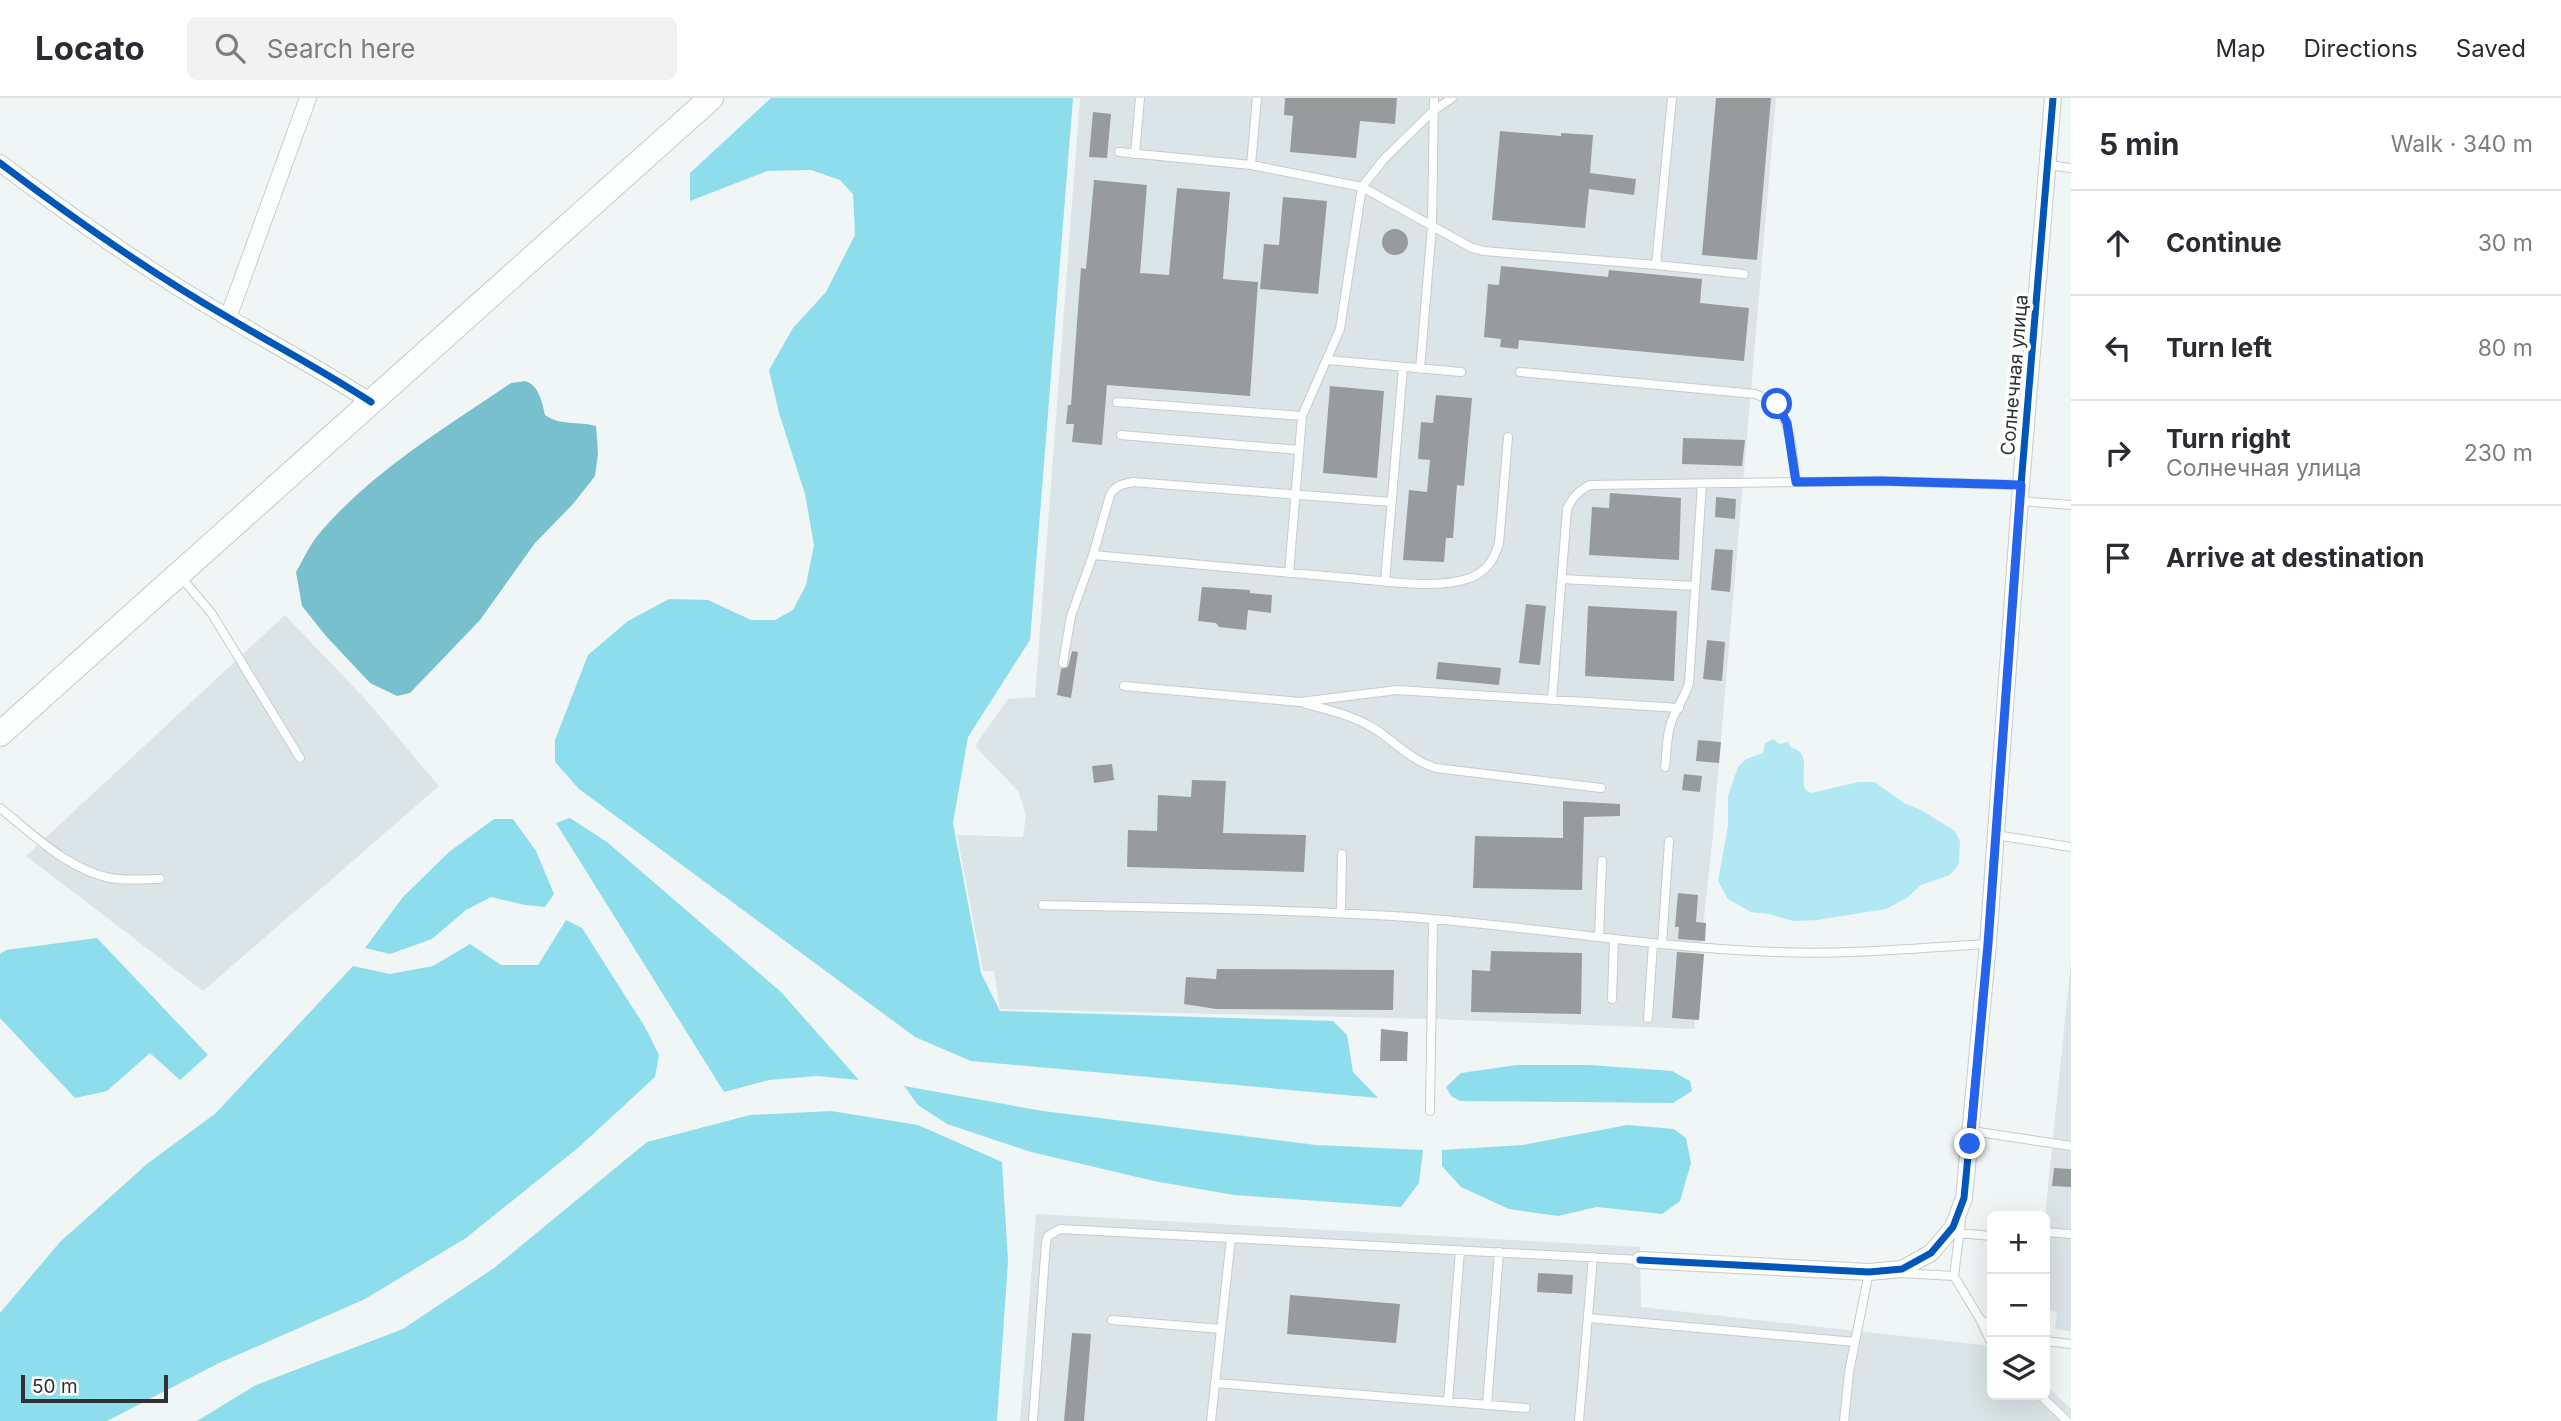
<!DOCTYPE html>
<meta charset="utf-8">
<style>
:root{--surface:#fff;--page:#f2f2f3;--text:#2b2b33;--muted:#7c7c81;--line:#e1e1e2}
body{margin:0;font-family:Inter,sans-serif;background:var(--page);color:var(--text)}
.controls{position:absolute;right:21px;bottom:21px;display:grid;overflow:hidden;border-radius:10px;box-shadow:0 7px 28px #0002}
.controls button{width:63px;height:63px;display:grid;place-items:center;padding:0;border:0;border-bottom:2px solid var(--line);background:var(--surface);color:var(--text);font:35px sans-serif}
.scale{position:absolute;left:21px;bottom:18px;width:147px;box-sizing:border-box;padding-left:7px;border:4px solid #2f3132;border-top:0;font-size:19px;line-height:24px;white-space:nowrap;color:#2f3132;-webkit-text-stroke:5px #fff;paint-order:stroke}
.stop{position:absolute;width:21px;height:21px;margin:-16px;border:5px solid #2563eb;border-radius:50%;background:#fff}
.stop.end{background:#2563eb;border-color:#fff;box-shadow:0 2px 7px #0008}
.list{margin:0;padding:0;list-style:none}
h2{display:flex;justify-content:space-between;align-items:center;height:91px;margin:0;padding:0 28px;font-size:30px}
h2 small{font-size:23px;font-weight:400;color:var(--muted)}
.list li{display:grid;grid-template-columns:46px 1fr auto;gap:21px;align-items:center;box-sizing:border-box;height:105px;padding:0 28px;border-top:2px solid var(--line)}
.list b{display:block;font-size:26px;white-space:nowrap}
.list p{margin:0;font-size:23px;white-space:nowrap;color:var(--muted)}
.list em{font-size:23px;font-style:normal;color:var(--muted)}
.icon{flex:none;width:38px;height:38px;fill:none;stroke:currentColor;stroke-width:2;stroke-linecap:round;stroke-linejoin:round}
.map{position:relative;flex:none;width:2071px;height:1323px;overflow:hidden}
header{display:flex;align-items:center;gap:42px;box-sizing:border-box;height:98px;padding:0 35px;background:var(--surface);border-bottom:2px solid var(--line)}
header strong{font-size:33px}
nav{display:flex;gap:38px;margin-inline-start:auto;font-size:24px}
.search{width:490px;height:63px;background:var(--page);display:flex;align-items:center;gap:18px;box-sizing:border-box;padding:0 24px;border-radius:10px;color:var(--muted);font-size:26px}
main{display:flex}
aside{flex:1;background:var(--surface)}
.map>svg:first-child{display:block}
.built{fill:#dbe5e7}
.green{fill:#b1e8f3}
.forest{fill:#8dddec}
.water{fill:#78c0ce}
.building{fill:#979b9b}
.lines{fill:none;stroke-linecap:round;stroke-linejoin:round}
.service-casing{stroke:#c7cbcb;stroke-width:10}
.minor-casing{stroke:#c7cbcb;stroke-width:18}
.primary-casing{stroke:#c7cbcb;stroke-width:26}
.service{stroke:#fdfefe;stroke-width:8}
.minor{stroke:#fdfefe;stroke-width:16}
.primary{stroke:#fdfefe;stroke-width:24}
.cycleway-casing{stroke:#fff;stroke-width:11}
.cycleway{stroke:#0057b8;stroke-width:7}
.route{stroke:#2563eb;stroke-width:9}
.labels{text-anchor:middle;stroke-width:7;stroke-linejoin:round;paint-order:stroke}
.street-label{font-size:19px;fill:#2f3132;stroke:#fff}
</style>
<header>
<strong>Locato</strong>
<div class="search"><svg class="icon" aria-label="search" viewBox="0 0 24 24"><circle cx="10" cy="10" r="6"/><path d="M15 15l6 6"/></svg>Search here</div>
<nav><a>Map</a><a>Directions</a><a>Saved</a></nav>
</header>
<main>
<div class="map">
<svg width="2071" height="1323" viewBox="0 0 2071 1323">
<rect width="100%" height="100%" fill="#f0f5f5"/>
<!-- built -->
<path class="built" d="M 1080,0 L 1776,0 L 1713,735 L 1701,849 L 1699,922 L 1695,922 L 1695,931 L 1431,921 L 1000,911 L 994,873 L 983,873 L 957,737 L 1023,739 L 1026,717 L 1018,693 L 975,648 L 1008,601 L 1035,599 Z
M 285,517 L 366,602 L 439,688 L 203,893 L 26,758 Z
M 2071,864 L 2071,1233 L 2055,1231 L 2057,1214 L 2045,1212 L 2045,1118 Z
M 1036,1116 L 1640,1149 L 1641,1209 L 1992,1248 L 1992,1297 L 2045,1297 L 2045,1286 L 2071,1311 L 2071,1323 L 1020,1323 Z"/>
<!-- green -->
<path class="green" d="M 1773,641 L 1779,646 L 1788,644 L 1791,650 C 1812,653 1800,677 1805,691 L 1811,695 L 1859,684 L 1875,684 L 1904,705 L 1921,712 L 1955,733 L 1960,743 L 1959,766 L 1950,777 L 1921,787 L 1907,800 L 1886,811 L 1817,822 L 1793,823 L 1769,816 L 1751,814 L 1728,801 L 1718,783 L 1728,728 L 1728,698 L 1738,669 L 1746,661 L 1763,655 L 1765,645 Z"/>
<!-- forest -->
<path class="forest" d="M 771,0 L 1073,0 L 1030,542 L 968,639 L 953,725 L 981,875 L 1000,913 L 1333,923 L 1347,937 L 1353,974 L 1378,1000 L 971,963 L 915,939 L 579,691 L 555,664 L 555,642 L 588,557 L 628,523 L 669,501 L 708,502 L 751,522 L 775,522 L 793,512 L 806,487 L 814,447 L 805,396 L 779,315 L 769,272 L 793,230 L 826,194 L 855,137 L 853,96 L 840,82 L 811,72 L 767,73 L 690,103 L 690,75 Z
M 570,720 L 607,744 L 781,894 L 859,982 L 817,978 L 769,982 L 724,994 L 556,725 Z
M 494,721 L 513,721 L 536,753 L 554,796 L 545,809 L 525,807 L 491,799 L 466,812 L 432,841 L 390,856 L 365,850 L 403,799 L 449,754 Z
M 566,822 L 582,830 L 645,929 L 659,957 L 655,979 L 579,1049 L 466,1140 L 365,1201 L 219,1265 L 107,1323 L 0,1323 L 0,1215 L 60,1144 L 147,1066 L 216,1015 L 353,868 L 390,876 L 433,868 L 470,846 L 501,867 L 538,867 Z
M 97,840 L 208,957 L 180,982 L 150,955 L 107,993 L 75,1000 L 0,920 L 0,856 L 6,852 Z
M 1517,967 L 1589,967 L 1672,973 L 1690,983 L 1692,993 L 1673,1005 L 1460,1003 L 1451,998 L 1446,989 L 1461,975 Z
M 904,988 L 1043,1013 L 1316,1047 L 1423,1052 L 1419,1085 L 1401,1109 L 1234,1097 L 1154,1083 L 1031,1054 L 947,1026 L 918,1007 Z
M 831,1013 L 918,1027 L 1002,1064 L 1008,1163 L 997,1323 L 197,1323 L 256,1287 L 403,1231 L 494,1170 L 647,1044 L 750,1017 Z
M 1627,1027 L 1674,1031 L 1686,1040 L 1691,1065 L 1680,1103 L 1662,1116 L 1597,1109 L 1558,1118 L 1509,1111 L 1461,1089 L 1442,1068 L 1442,1052 L 1523,1047 Z"/>
<!-- water -->
<path class="water" d="M 525,283 C 539,287 542,304 545,317 C 561,328 578,323 596,328 L 598,356 L 595,378 L 573,406 L 535,445 L 480,522 L 410,595 L 397,598 L 370,585 L 326,538 L 302,508 L 296,474 C 303,462 309,448 318,437 C 371,374 443,331 511,285 Z"/>
<!-- building -->
<path class="building" d="M 1285,0 L 1397,0 L 1395,26 L 1360,23 L 1356,60 L 1290,54 L 1293,18 L 1284,17 Z
M 1716,0 L 1771,0 L 1757,162 L 1702,157 Z
M 1093,14 L 1111,16 L 1107,60 L 1089,59 Z
M 1500,33 L 1561,38 L 1561,35 L 1593,37 L 1590,75 L 1636,81 L 1634,97 L 1589,91 L 1585,130 L 1492,122 Z
M 1094,82 L 1147,87 L 1140,175 L 1169,177 L 1177,90 L 1230,94 L 1223,181 L 1258,184 L 1250,298 L 1107,287 L 1102,347 L 1072,344 L 1074,326 L 1066,326 L 1068,307 L 1071,307 L 1081,170 L 1086,171 Z
M 1283,99 L 1327,103 L 1318,196 L 1260,191 L 1264,146 L 1279,147 Z
M1382 144a13 13 0 1 1 26 0a13 13 0 1 1-26 0Z
M 1501,168 L 1608,179 L 1609,172 L 1702,181 L 1700,205 L 1749,210 L 1744,263 L 1519,242 L 1518,251 L 1500,249 L 1501,241 L 1484,239 L 1488,186 L 1499,187 Z
M 1330,288 L 1384,293 L 1377,380 L 1323,375 Z
M 1436,297 L 1472,300 L 1464,388 L 1457,387 L 1453,440 L 1446,440 L 1444,464 L 1403,462 L 1409,392 L 1427,394 L 1430,362 L 1418,361 L 1421,324 L 1433,325 Z
M 1683,340 L 1745,342 L 1742,368 L 1682,366 Z
M 1610,395 L 1681,400 L 1679,462 L 1589,457 L 1592,409 L 1609,410 Z
M 1716,399 L 1736,401 L 1735,421 L 1715,419 Z
M 1715,451 L 1733,452 L 1730,494 L 1711,492 Z
M 1202,489 L 1250,492 L 1250,495 L 1272,497 L 1271,515 L 1248,512 L 1246,532 L 1219,529 L 1216,525 L 1198,523 Z
M 1526,506 L 1546,508 L 1540,567 L 1519,565 Z
M 1588,508 L 1677,513 L 1674,583 L 1585,578 Z
M 1707,542 L 1725,544 L 1722,583 L 1703,581 Z
M 1072,553 L 1078,554 L 1071,600 L 1057,597 L 1061,571 L 1068,569 Z
M 1438,564 L 1501,570 L 1499,587 L 1436,581 Z
M 1698,642 L 1721,644 L 1719,665 L 1696,663 Z
M 1112,666 L 1114,682 L 1094,685 L 1092,668 Z
M 1684,676 L 1702,678 L 1700,694 L 1682,692 Z
M 1192,682 L 1226,683 L 1223,735 L 1306,737 L 1304,774 L 1127,769 L 1128,732 L 1157,733 L 1158,697 L 1191,699 Z
M 1563,703 L 1620,706 L 1620,718 L 1584,719 L 1582,792 L 1473,790 L 1475,738 L 1563,740 Z
M 1678,795 L 1698,797 L 1696,824 L 1706,825 L 1705,843 L 1678,841 L 1679,829 L 1675,829 Z
M 1491,853 L 1582,855 L 1581,916 L 1471,914 L 1472,872 L 1490,873 Z
M 1677,854 L 1704,856 L 1699,922 L 1672,920 Z
M 1217,871 L 1394,872 L 1393,912 L 1216,911 L 1184,906 L 1186,879 L 1216,881 Z
M 1381,931 L 1408,934 L 1407,963 L 1380,963 Z
M 2054,1070 L 2071,1071 L 2071,1089 L 2052,1088 Z
M 1538,1175 L 1573,1177 L 1572,1196 L 1537,1194 Z
M 1290,1197 L 1400,1206 L 1396,1245 L 1287,1236 Z
M 1072,1235 L 1091,1236 L 1084,1323 L 1064,1323 Z"/>
<g class="lines">
<defs>
<path id="service" d="M 1119,54 L 1251,67 L 1362,89 L 1472,150 L 1484,153 L 1656,167 L 1672,0
M 1135,56 L 1140,0
M 1251,67 L 1257,0
M 2048,67 L 2071,70
M 1656,167 L 1744,176
M 1328,262 L 1461,274
M 1420,271 L 1432,128 L 1434,0
M 1520,274 L 1755,296 C 1794,309 1790,348 1796,384 L 1881,383 L 2021,387
M 1117,304 L 1302,318 L 1340,231 L 1362,89 L 1384,61 L 1433,13 L 1452,0
M 1121,337 L 1299,352
M 2020,403 L 2071,407
M 1093,457 C 1178,465 1263,473 1348,480 C 1384,483 1436,492 1470,480 C 1487,473 1494,462 1499,445 L 1508,339
M 1289,475 L 1302,318
M 181,479 L 212,516 L 300,660
M 1562,481 L 1695,488
M 1385,483 L 1403,269
M 1063,565 L 1071,518 L 1093,457 L 1110,397 C 1115,388 1122,386 1133,384 L 1391,404
M 1124,588 L 1300,604 L 1397,592 L 1679,610
M 1552,602 L 1567,411 C 1573,399 1578,393 1590,387 L 1796,384
M 1306,606 C 1328,612 1351,617 1370,628 C 1393,641 1409,662 1436,670 L 1601,690
M 1665,669 C 1667,654 1666,637 1672,622 C 1677,609 1685,599 1689,585 L 1702,386
M 0,710 C 34,737 67,771 110,780 C 126,783 144,781 160,781
M 1996,737 L 2071,749
M 1043,807 C 1164,810 1286,811 1408,819 C 1531,828 1653,850 1777,854 C 1847,857 1918,850 1988,846
M 1341,815 L 1342,756
M 1599,839 L 1602,763
M 1662,846 L 1669,743
M 1612,901 L 1614,841
M 1648,920 L 1653,845
M 1430,1013 L 1433,822
M 1972,1033 L 2071,1048
M 1961,1123 L 1954,1178 L 1980,1221 L 1992,1229
M 2045,1134 L 2071,1136
M 1957,1135 L 1992,1138
M 1901,1175 L 1954,1178
M 1588,1220 L 1855,1244
M 1112,1222 L 1221,1231
M 1981,1223 L 1992,1246
M 2045,1243 L 2071,1246
M 1215,1285 L 1526,1310
M 2040,1297 L 2067,1323
M 1448,1304 L 1460,1152
M 1487,1307 L 1499,1154
M 1033,1323 L 1046,1144 L 1048,1138 L 1060,1131 L 1640,1162
M 1211,1323 L 1231,1140
M 1579,1323 L 1593,1159
M 1844,1323 L 1849,1274 L 1869,1174 L 1871,1174"/>
<path id="minor" d="M 0,65 C 74,121 149,174 229,220 C 276,248 325,274 371,304
M 228,220 L 308,0
M 1640,1162 L 1869,1174 L 1902,1171 L 1931,1155 L 1953,1129 L 1964,1100 L 1988,846 L 2021,387 L 2053,0"/>
<path id="primary" d="M 0,636 L 711,0"/>
</defs>
<!-- service casing -->
<use href="#service" class="service-casing"/>
<!-- minor casing -->
<use href="#minor" class="minor-casing"/>
<!-- primary casing -->
<use href="#primary" class="primary-casing"/>
<!-- service -->
<use href="#service" class="service"/>
<!-- minor -->
<use href="#minor" class="minor"/>
<!-- primary -->
<use href="#primary" class="primary"/>
<defs>
<path id="cycleway" d="M 0,65 C 74,121 149,174 229,220 C 276,248 325,274 371,304
M 1640,1162 L 1869,1174 L 1902,1171 L 1931,1155 L 1953,1129 L 1964,1100 L 1988,846 L 2021,387 L 2053,0"/>
</defs>
<!-- cycleway casing -->
<use href="#cycleway" class="cycleway-casing"/>
<!-- cycleway -->
<use href="#cycleway" class="cycleway"/>
</g>
<g class="lines">
<!-- route -->
<path class="route" d="M 1777,306 L 1787,325 L 1796,384 L 1881,383 L 2021,387 L 1988,846 L 1970,1046"/>
</g>
<g class="labels">
<!-- street labels -->
<g class="street-label">
<text transform="translate(2014 277) rotate(-85)" y="7">Солнечная улица</text>
</g>
</g>
</svg>
<div class="controls">
<button>+</button>
<button>−</button>
<button><svg class="icon" aria-label="layers" viewBox="0 0 24 24"><path d="M12 4l9 5-9 5-9-5zM3 14l9 5 9-5"/></svg></button>
</div>
<div class="scale">50 m</div>
<div class="stop" style="left:1777px;top:306px"></div>
<div class="stop end" style="left:1970px;top:1046px"></div>
</div>
<aside>
<h2>5 min<small>Walk · 340 m</small></h2>
<ul class="list">
<li><svg class="icon" aria-label="ahead" viewBox="0 0 24 24"><path d="M12 20V5M6 11l6-6 6 6"/></svg><div><b>Continue</b></div><em>30 m</em></li>
<li><svg class="icon" aria-label="left" viewBox="0 0 24 24"><path d="M17 20v-9H6M10 6l-5 5 5 5"/></svg><div><b>Turn left</b></div><em>80 m</em></li>
<li><svg class="icon" aria-label="right" viewBox="0 0 24 24"><path d="M7 20v-9h11M14 6l5 5-5 5"/></svg><div><b>Turn right</b><p>Солнечная улица</p></div><em>230 m</em></li>
<li><svg class="icon" aria-label="arrive" viewBox="0 0 24 24"><path d="M6 21V4h12l-3 4 3 4H6"/></svg><div><b>Arrive at destination</b></div></li>
</ul>
</aside>
</main>
